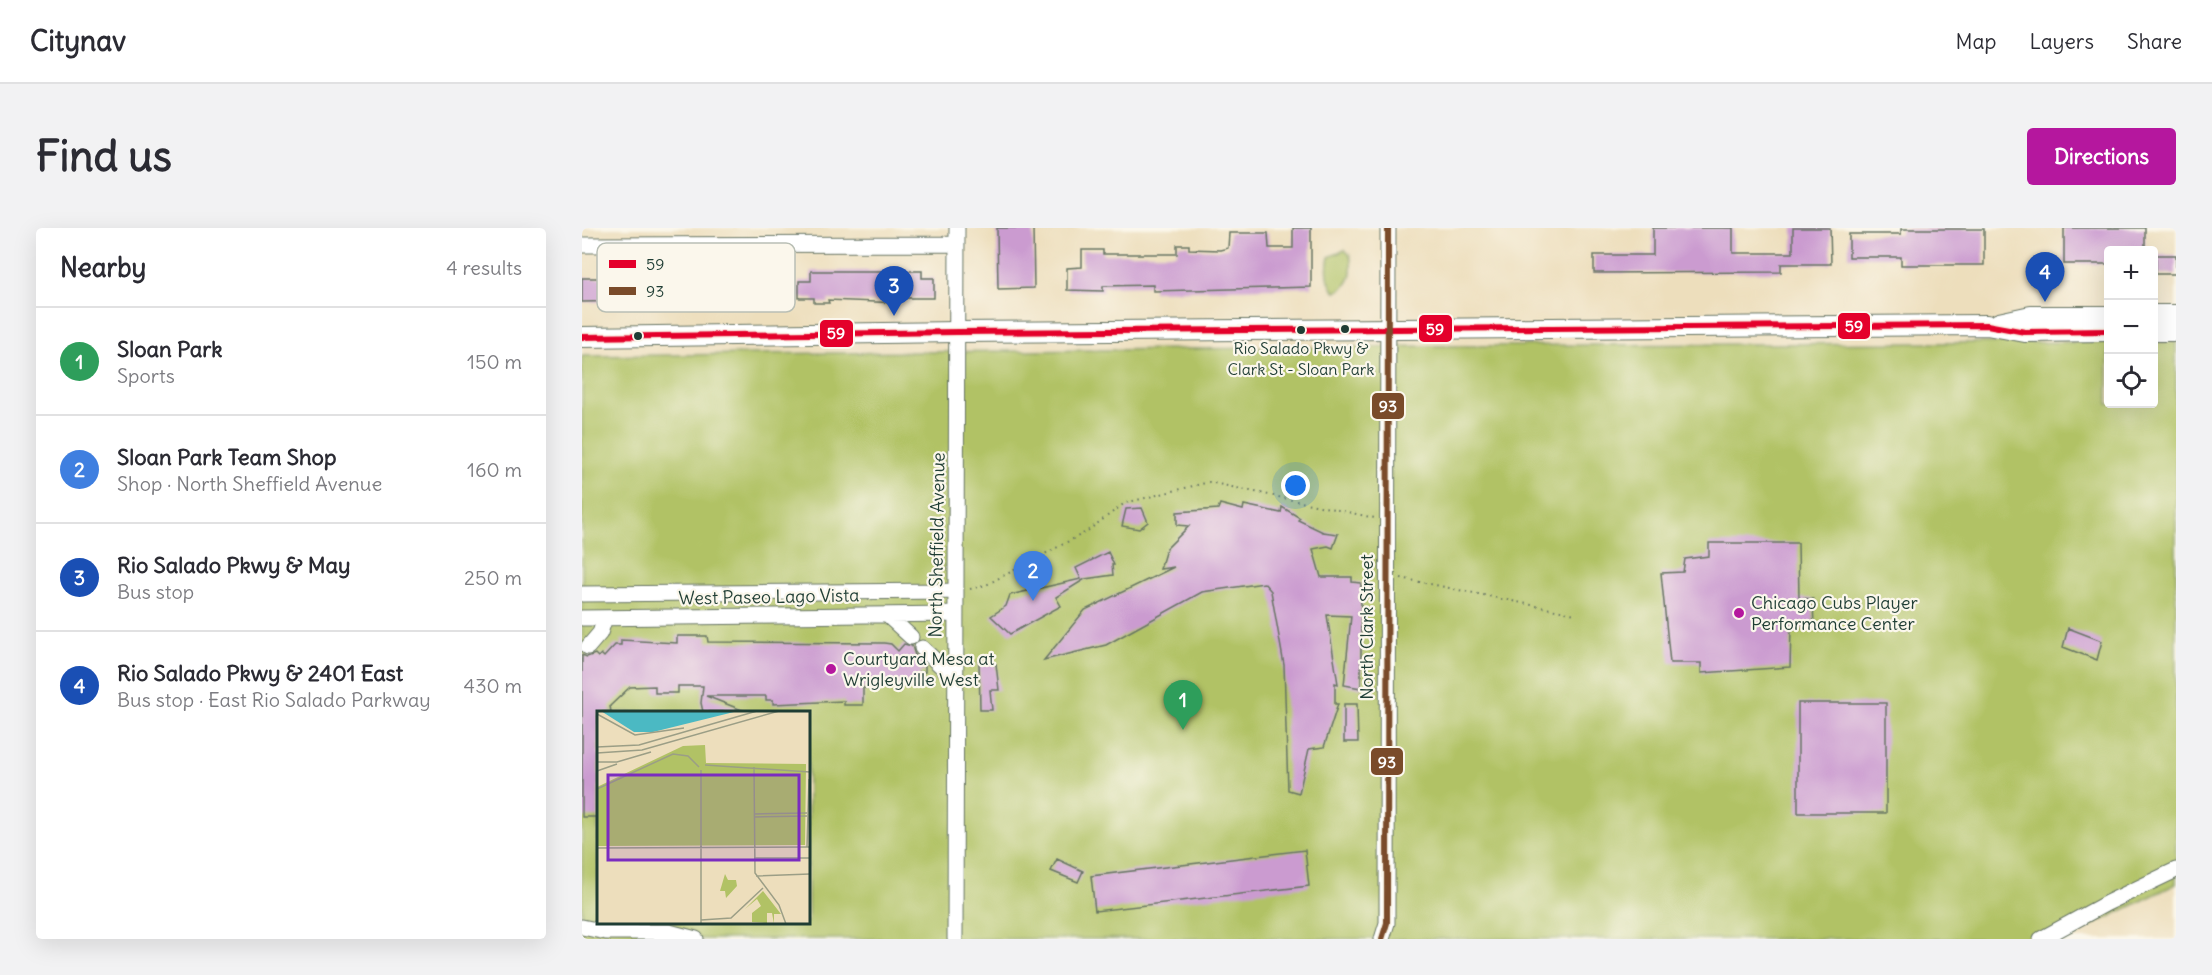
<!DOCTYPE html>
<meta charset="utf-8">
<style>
:root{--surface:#fff;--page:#f2f2f3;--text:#2b2b33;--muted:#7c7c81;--line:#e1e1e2;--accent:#b5179e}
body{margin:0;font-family:Delius,sans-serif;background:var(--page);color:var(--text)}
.controls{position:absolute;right:18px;top:18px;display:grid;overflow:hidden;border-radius:6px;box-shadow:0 6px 24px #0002}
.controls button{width:54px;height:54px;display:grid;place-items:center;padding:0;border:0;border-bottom:2px solid var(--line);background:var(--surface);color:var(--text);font:30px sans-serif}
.you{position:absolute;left:714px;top:258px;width:21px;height:21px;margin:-15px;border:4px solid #fff;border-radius:50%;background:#1a73e8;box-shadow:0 0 0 9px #1a73e833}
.badge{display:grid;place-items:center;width:39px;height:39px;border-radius:50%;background:var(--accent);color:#fff;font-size:20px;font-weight:700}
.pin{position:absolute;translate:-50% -50px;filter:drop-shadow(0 2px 3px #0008)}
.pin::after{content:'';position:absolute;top:32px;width:21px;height:18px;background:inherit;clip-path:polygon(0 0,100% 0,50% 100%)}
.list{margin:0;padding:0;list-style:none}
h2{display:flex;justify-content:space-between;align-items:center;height:78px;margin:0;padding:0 24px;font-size:26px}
h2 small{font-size:20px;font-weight:400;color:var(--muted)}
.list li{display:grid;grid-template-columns:39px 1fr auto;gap:18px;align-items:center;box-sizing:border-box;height:108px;padding:0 24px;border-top:2px solid var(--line)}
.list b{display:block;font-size:22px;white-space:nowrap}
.list p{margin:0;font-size:20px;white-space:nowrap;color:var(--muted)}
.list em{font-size:20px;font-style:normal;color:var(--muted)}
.icon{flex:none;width:33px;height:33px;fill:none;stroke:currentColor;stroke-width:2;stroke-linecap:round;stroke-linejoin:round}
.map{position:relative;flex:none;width:1594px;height:711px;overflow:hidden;border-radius:6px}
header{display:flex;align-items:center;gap:36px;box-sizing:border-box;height:84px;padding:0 30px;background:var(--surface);border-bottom:2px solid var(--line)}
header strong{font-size:28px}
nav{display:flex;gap:33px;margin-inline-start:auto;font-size:21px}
.intro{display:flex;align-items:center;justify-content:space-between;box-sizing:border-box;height:144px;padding:0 36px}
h1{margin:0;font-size:42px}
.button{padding:15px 27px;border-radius:6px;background:var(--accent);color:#fff;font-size:21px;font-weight:700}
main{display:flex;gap:36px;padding:0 36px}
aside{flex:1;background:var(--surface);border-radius:6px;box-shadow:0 6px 24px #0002}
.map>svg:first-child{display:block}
.green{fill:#b1c265;stroke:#68804c;stroke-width:1.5;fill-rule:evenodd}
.building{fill:#cb9bd0}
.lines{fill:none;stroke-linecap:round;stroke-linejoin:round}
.minor-casing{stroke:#677564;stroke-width:17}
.major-casing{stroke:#677564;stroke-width:22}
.path{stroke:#677564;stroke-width:2;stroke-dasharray:1.5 4.5;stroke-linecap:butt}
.minor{stroke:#fff;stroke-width:15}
.major{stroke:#fff;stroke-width:20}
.bus-1-casing{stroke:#fbf7ec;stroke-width:10}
.bus-2-casing{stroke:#fbf7ec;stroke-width:10}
.bus-1{stroke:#e4002b;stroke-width:6}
.bus-2{stroke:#7a4b2a;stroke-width:6}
.bus-dot{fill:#1f3d34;stroke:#fbf7ec;stroke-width:2}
.poi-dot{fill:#b5179e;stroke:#fbf7ec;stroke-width:2}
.labels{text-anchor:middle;stroke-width:4.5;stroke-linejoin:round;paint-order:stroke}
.bus-label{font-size:16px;fill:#1f3d34;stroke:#fbf7ec}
.street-label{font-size:18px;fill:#1f3d34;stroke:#fbf7ec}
.poi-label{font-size:18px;fill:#1f3d34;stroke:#fbf7ec;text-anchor:start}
.inset-road{fill:none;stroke:#9b9e86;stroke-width:1.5}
.view{fill:#7b2cbf;fill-opacity:0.15;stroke:#7b2cbf;stroke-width:3}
.inset-edge{fill:none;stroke:#1f3d34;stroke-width:3}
.key{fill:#fbf7ec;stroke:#b9bfb5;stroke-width:1.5}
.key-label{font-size:16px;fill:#1f3d34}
.line-badge{stroke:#fbf7ec;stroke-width:2}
.badge-label{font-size:16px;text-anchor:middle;font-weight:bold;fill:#fff}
</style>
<header>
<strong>Citynav</strong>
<nav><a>Map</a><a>Layers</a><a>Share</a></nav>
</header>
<div class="intro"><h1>Find us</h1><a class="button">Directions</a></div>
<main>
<aside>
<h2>Nearby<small>4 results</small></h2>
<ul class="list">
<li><span class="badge" style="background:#2e9e5b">1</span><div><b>Sloan Park</b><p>Sports</p></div><em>150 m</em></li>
<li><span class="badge" style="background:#3f7fe0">2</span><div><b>Sloan Park Team Shop</b><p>Shop · North Sheffield Avenue</p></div><em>160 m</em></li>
<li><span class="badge" style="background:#1a4fb4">3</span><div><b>Rio Salado Pkwy &amp; May</b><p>Bus stop</p></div><em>250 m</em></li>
<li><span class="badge" style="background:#1a4fb4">4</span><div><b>Rio Salado Pkwy &amp; 2401 East</b><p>Bus stop · East Rio Salado Parkway</p></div><em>430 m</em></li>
</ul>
</aside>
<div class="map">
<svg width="1594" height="711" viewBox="0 0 1594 711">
<rect width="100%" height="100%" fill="#fbf7ec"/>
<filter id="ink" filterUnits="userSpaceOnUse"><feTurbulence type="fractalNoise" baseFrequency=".0167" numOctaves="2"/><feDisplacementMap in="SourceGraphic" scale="12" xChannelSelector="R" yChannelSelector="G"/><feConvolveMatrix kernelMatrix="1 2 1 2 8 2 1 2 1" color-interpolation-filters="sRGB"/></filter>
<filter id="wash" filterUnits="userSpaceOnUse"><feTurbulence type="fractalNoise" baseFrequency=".008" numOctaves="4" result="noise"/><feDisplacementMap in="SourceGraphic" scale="24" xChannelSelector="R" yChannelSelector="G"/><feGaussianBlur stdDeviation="1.35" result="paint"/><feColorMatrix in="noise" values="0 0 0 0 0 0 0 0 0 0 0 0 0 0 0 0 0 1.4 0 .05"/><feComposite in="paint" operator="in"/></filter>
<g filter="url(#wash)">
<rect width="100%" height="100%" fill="#eddebc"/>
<!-- green -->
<path class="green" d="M 763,22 L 768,27 C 771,42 770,58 753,64 C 745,54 744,42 747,29 Z
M 1526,114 L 1526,176 L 1572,176 L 1572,114 L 1594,114 L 1594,656 L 1482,711 L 0,711 L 0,128 L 858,118 ZM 16,484 L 226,484 L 226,694 L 16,694 Z"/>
<g id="blocks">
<!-- building -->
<path class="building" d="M 415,0 L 451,0 L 452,60 L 416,61 Z
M 711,0 L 729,0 L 729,59 L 571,63 L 571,57 L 521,58 L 521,63 L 485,62 L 485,40 L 500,39 L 500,22 L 521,22 L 521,26 L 595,26 L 595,17 L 607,17 L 607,21 L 638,22 L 646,20 L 647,5 L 686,5 L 687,20 L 711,20 Z
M 1071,0 L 1151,0 L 1151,25 L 1211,25 L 1211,0 L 1248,0 L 1249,36 L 1199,36 L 1199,44 L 1012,45 L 1012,27 L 1071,27 Z
M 1482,0 L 1563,0 L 1563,22 L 1527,22 L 1527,36 L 1482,36 Z
M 1319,1 L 1402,1 L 1402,37 L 1319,37 L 1319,29 L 1267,29 L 1267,6 L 1319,6 Z
M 1574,27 L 1594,27 L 1594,46 L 1574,46 Z
M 229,43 L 340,43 L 340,50 L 352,50 L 352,70 L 317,70 L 317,75 L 246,72 L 247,75 L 232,75 L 232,70 L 217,70 L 217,53 L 229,53 Z
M 81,44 L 81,52 L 106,52 L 106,44 L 195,44 L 195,73 L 54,72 L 54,77 L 44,77 L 44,73 L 0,74 L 0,50 L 37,50 L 37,46 Z
M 638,276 L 661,282 L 662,277 L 699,285 L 700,279 L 718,290 L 716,292 L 741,304 L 756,306 L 751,320 L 746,318 L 731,321 L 739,349 L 770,349 L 770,354 L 779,355 L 779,460 L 762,457 L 769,388 L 745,387 L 756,456 L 753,455 L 753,476 L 756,476 L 742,519 L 727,521 L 717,565 L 706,562 L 702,437 L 689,363 L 682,355 L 620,364 L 524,417 L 462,432 L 503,382 L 592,339 L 578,341 L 584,321 L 607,298 L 595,297 L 595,284 L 636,281 Z
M 560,280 L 566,294 L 557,301 L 540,298 L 544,281 Z
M 1127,315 L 1216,315 L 1217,370 L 1231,371 L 1232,400 L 1209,401 L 1208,439 L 1119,445 L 1119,435 L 1088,435 L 1079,345 L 1101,344 L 1103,331 L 1127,328 Z
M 526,324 L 532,337 L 530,337 L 531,347 L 503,351 L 474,369 L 479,378 L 428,406 L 409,388 L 424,378 L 428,367 L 499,351 L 494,340 Z
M 1486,400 L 1520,413 L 1515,432 L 1481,419 Z
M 95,408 L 125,408 L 126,414 L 302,415 L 309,416 L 316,423 L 322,416 L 330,418 L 333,427 L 343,437 L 343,444 L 338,444 L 338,454 L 325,454 L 325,458 L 281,460 L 281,477 L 262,477 L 262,473 L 191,476 L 191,472 L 184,472 L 184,468 L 124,468 L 165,484 L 121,484 L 119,475 L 121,458 L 96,458 L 96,465 L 73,465 L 73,458 L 48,459 L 28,478 L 29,484 L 16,484 L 16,589 L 0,589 L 0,427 L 5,429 L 13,426 L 16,429 L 19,426 L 22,429 L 33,417 L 39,417 L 39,412 L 95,415 Z
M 397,433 L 414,436 L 417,462 L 408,462 L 410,482 L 398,482 Z
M 1216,475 L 1304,475 L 1304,585 L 1216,585 Z
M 762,476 L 775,476 L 776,514 L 762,514 Z
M 723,622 L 727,658 L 513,683 L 509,648 Z
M 475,631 L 501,643 L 496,654 L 469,643 Z"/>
</g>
</g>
<g filter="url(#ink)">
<use href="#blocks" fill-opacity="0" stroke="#677564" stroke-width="1.5"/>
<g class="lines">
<defs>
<path id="minor" d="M 0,17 L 375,16
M 0,366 L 374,363
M 305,387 L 329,409
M 0,390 L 374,386
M 6,419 L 18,405 L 23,390
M 340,420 L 373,451
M 0,699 L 24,704 L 87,704 L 114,711
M 373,711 L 375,0
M 800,711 L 805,695 L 806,0
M 1459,711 L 1525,675 L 1594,642"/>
<path id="major" d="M 1572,87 L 1594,87
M 1417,95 L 1449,88 L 1526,88
M 1572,103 L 1594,103
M 0,109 L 375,104 L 1405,97 L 1443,104 L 1526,103"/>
</defs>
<!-- minor casing -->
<use href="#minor" class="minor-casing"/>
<!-- major casing -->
<use href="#major" class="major-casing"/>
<!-- path -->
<path class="path" d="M 819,350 L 993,386
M 388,361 L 404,357 L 504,304 L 543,275 L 627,254 L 793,290"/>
<!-- minor -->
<use href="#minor" class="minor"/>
<!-- major -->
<use href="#major" class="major"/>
<defs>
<path id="bus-1" d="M 0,109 L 375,104 L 1405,97 L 1443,104 L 1526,103"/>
<path id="bus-2" d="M 800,711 L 805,695 L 806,0"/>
</defs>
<!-- bus-1 casing -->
<use href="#bus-1" class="bus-1-casing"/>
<!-- bus-2 casing -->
<use href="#bus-2" class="bus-2-casing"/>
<!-- bus-1 -->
<use href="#bus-1" class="bus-1"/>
<!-- bus-2 -->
<use href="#bus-2" class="bus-2"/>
</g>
</g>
<!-- markers -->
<g class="bus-dot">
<circle cx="763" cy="101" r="5"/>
<circle cx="719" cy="102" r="5"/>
<circle cx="56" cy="108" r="5"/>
</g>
<g class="poi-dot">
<circle cx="1157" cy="385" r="6"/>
<circle cx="249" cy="441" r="6"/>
</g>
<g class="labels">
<!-- bus labels -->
<g class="bus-label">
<text x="719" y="126">Rio Salado Pkwy &amp;<tspan x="719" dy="21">Clark St - Sloan Park</tspan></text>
</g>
<!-- street labels -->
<g class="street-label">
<text transform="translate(355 317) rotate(-89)" y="6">North Sheffield Avenue</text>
<text transform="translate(187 369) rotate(-1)" y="6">West Paseo Lago Vista</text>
<text transform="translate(785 399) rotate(-90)" y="6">North Clark Street</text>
</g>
<!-- poi labels -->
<g class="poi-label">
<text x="1169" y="381">Chicago Cubs Player<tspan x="1169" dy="21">Performance Center</tspan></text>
<text x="261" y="437">Courtyard Mesa at<tspan x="261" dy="21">Wrigleyville West</tspan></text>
</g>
</g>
<!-- overview -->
<g transform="translate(15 483)">
<rect width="213" height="213" fill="#eddebc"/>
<path d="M 108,34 L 109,52 L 209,53 L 208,134 L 0,135 L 0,76 L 86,35 ZM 128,163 L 131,169 L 139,169 L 140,175 L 129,187 L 128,180 L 123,180 ZM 166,180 L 184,203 L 177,203 L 177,213 L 175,202 L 170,202 L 170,212 L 155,211 L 155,202 L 164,195 L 160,188 L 148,198 Z" fill="#b1c265"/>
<path d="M 4,0 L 141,0 L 56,21 L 37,21 Z" fill="#4bb9c3"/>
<path class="inset-road" d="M 0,3 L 38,24 L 87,17M 0,36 L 42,34 L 160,0M 0,42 L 45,39 L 182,0M 0,51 L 20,51 L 54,41M 108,54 L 213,61M 157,56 L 158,162 L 182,194 L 189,213M 104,59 L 104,213M 0,60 L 20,53M 0,78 L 76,43 L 91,45 L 102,56M 157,103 L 210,102M 157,106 L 210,105M 210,136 L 212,68M 0,137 L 213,136M 157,147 L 213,147M 159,165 L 213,163M 104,209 L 134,207 L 166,177"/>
<path class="view" d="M 11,64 L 202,64 L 202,149 L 11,149 Z"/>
<rect width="213" height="213" class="inset-edge"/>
</g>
<!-- legend -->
<rect x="15" y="15" width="198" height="69" rx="9" class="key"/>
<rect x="27" y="32" width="27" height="8" fill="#e4002b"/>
<rect x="27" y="59" width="27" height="8" fill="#7a4b2a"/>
<g class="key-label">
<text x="64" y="42">59</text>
<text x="64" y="69">93</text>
</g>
<g class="line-badge">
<rect x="1255" y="84" width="34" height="28" rx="6" fill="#e4002b"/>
<rect x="836" y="86" width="35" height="29" rx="6" fill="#e4002b"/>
<rect x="237" y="91" width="35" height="29" rx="6" fill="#e4002b"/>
<rect x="789" y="164" width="34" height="28" rx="6" fill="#7a4b2a"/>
<rect x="788" y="519" width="34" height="29" rx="6" fill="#7a4b2a"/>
</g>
<g class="badge-label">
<text x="1272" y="104">59</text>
<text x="853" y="107">59</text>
<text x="254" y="111">59</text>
<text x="806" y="184">93</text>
<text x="805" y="540">93</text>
</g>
</svg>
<div class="controls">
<button>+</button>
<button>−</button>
<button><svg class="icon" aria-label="locate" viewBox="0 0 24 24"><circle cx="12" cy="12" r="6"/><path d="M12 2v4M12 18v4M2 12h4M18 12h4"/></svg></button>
</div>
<div class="you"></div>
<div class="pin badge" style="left:601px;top:502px;background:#2e9e5b">1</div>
<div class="pin badge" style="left:451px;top:373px;background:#3f7fe0">2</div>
<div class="pin badge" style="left:312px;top:88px;background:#1a4fb4">3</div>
<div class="pin badge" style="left:1463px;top:74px;background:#1a4fb4">4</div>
</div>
</main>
